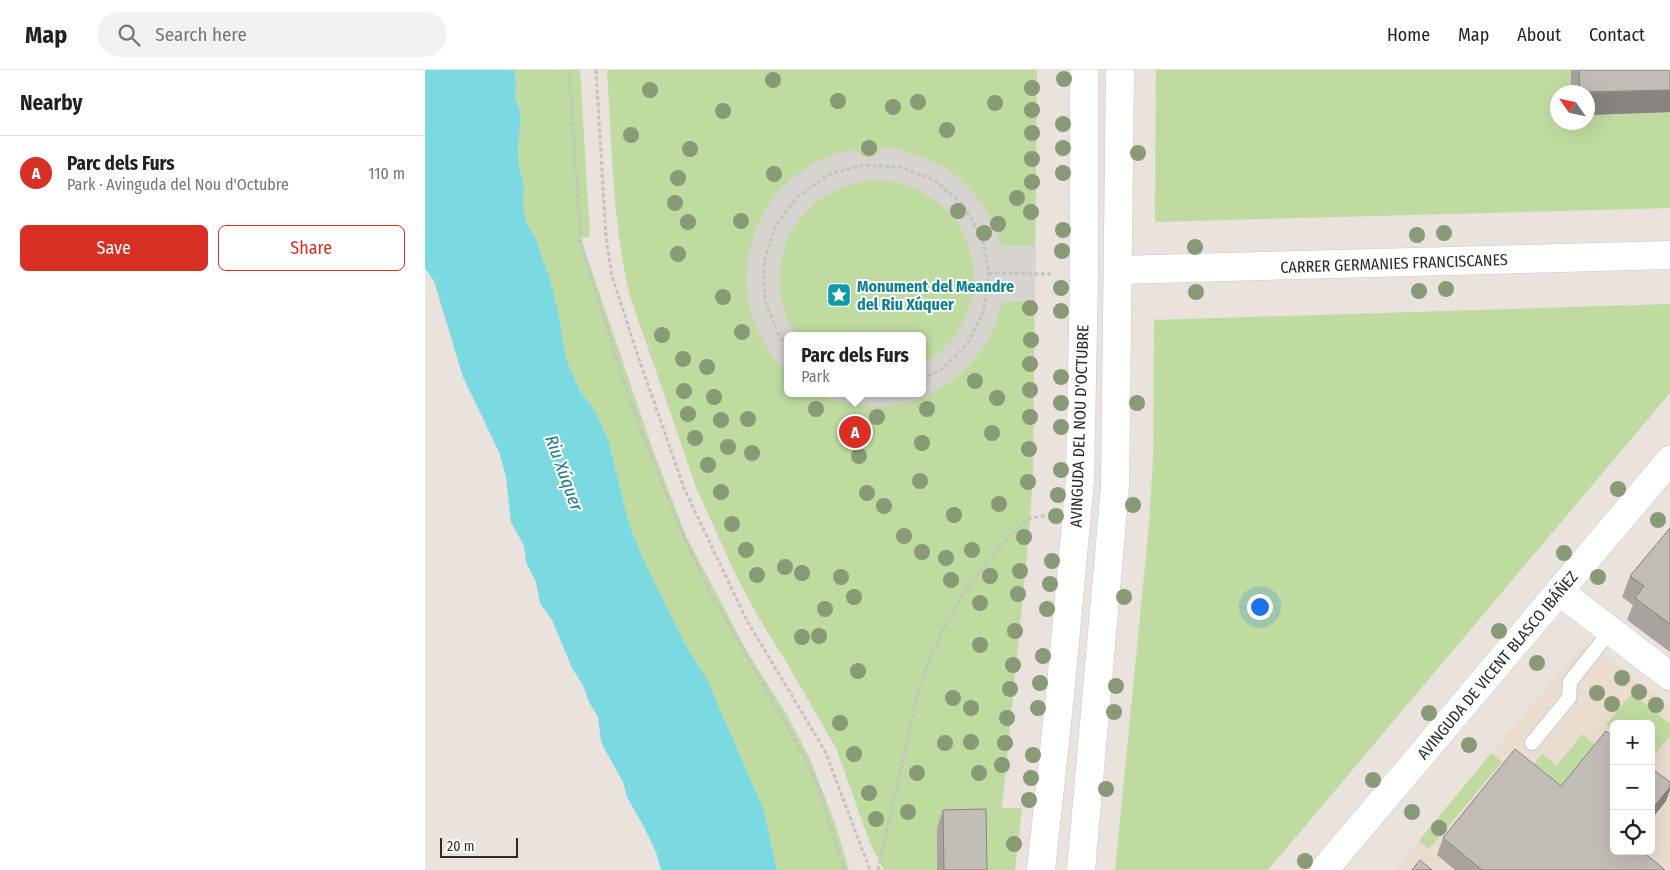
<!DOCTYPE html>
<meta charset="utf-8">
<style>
:root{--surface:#fff;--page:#f2f2f2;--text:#202124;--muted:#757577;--line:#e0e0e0;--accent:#d93025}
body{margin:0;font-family:"Fira Sans Condensed",sans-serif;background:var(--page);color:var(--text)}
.controls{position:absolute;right:15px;bottom:15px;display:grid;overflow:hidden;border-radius:8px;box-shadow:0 5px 20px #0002}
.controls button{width:45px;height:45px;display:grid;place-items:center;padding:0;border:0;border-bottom:1px solid var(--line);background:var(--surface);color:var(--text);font:25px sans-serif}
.compass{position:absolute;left:1125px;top:15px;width:45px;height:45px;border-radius:50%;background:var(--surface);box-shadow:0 5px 20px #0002;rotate:304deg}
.scale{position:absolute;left:15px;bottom:12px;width:78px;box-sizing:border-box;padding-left:5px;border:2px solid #2a2a2a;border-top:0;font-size:14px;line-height:18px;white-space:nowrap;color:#2a2a2a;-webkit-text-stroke:4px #fff;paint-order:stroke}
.you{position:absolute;left:834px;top:536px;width:18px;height:18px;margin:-12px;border:4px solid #fff;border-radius:50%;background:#1a73e8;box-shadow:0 0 0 8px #1a73e833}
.badge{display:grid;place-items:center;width:32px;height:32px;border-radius:50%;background:var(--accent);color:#fff;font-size:16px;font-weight:700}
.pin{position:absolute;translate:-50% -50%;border:2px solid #fff;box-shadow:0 1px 5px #0006}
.popup{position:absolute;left:359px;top:262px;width:142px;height:65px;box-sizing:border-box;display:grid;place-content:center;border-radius:8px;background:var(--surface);filter:drop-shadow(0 1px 4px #0005);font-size:16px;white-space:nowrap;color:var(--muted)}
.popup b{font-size:19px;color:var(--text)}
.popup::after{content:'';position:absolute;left:50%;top:100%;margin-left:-10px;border:10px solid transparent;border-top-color:var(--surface)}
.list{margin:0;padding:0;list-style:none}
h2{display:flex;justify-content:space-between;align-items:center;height:65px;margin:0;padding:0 20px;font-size:21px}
h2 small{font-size:16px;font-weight:400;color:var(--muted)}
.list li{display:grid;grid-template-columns:32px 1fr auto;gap:15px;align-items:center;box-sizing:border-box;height:75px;padding:0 20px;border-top:1px solid var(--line)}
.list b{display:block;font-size:19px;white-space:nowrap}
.list p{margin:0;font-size:16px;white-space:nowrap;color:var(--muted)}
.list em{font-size:16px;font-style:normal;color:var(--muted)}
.actions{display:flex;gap:10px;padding:15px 20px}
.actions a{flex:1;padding:11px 0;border:1px solid var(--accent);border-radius:8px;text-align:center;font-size:18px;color:var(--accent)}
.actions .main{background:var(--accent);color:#fff}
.icon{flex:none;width:28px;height:28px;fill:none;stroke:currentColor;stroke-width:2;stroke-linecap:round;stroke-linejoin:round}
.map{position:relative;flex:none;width:1245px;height:800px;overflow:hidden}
header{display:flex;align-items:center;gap:30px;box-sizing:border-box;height:70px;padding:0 25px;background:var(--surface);border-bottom:1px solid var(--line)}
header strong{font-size:24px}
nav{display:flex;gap:28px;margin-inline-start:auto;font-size:18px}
.search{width:350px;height:45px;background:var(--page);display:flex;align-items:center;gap:12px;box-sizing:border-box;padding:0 18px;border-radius:28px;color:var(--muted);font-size:19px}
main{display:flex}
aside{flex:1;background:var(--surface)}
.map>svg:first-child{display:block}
.education{fill:#eadcce;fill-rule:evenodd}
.green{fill:#bfdb9f;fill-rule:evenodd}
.plaza{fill:#d7d3cf}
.water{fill:#7bdae1}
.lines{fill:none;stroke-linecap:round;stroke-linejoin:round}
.service-casing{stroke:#c5cad2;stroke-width:16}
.minor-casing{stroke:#c5cad2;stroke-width:29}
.path{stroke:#c3c3c3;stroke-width:3;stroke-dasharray:4 2.5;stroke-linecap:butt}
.service{stroke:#fff;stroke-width:14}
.minor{stroke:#fff;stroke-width:28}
.tree{fill:#899a76}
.wall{fill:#a8a39e}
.shaded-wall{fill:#888481}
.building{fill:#c3bdb8;stroke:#888481}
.labels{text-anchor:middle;stroke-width:4;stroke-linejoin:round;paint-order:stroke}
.street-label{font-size:16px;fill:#2a2a2a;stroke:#fff}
.culture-label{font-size:16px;font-weight:bold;fill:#0d838f;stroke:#fff;text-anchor:start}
.water-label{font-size:18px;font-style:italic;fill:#1c7b8c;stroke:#fff}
</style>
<header>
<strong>Map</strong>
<div class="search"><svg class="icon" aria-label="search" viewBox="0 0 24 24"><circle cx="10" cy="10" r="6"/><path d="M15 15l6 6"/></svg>Search here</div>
<nav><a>Home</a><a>Map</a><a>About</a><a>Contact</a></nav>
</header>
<main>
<aside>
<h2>Nearby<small></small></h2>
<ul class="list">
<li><span class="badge">A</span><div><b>Parc dels Furs</b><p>Park · Avinguda del Nou d'Octubre</p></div><em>110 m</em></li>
</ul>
<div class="actions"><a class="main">Save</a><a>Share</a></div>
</aside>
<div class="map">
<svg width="1245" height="800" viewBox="0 0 1245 800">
<rect width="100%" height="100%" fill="#eae2dd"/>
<!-- education -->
<path class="education" d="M 1161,571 L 1245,637 L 1245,800 L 969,800 ZM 1189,654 L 1226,654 L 1226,781 L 1189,781 Z"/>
<!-- green -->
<path class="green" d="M 90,0 L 155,0 L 165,167 L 157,168 L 158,175 L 228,380 L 261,466 L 323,583 L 362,645 L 385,689 L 411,756 L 424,800 L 352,800 L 339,741 L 283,611 L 259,572 L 221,495 L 204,454 L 183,369 L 170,341 L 154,319 L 141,288 L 125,209 L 111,169 L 102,154 L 98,137 L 99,116 L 94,97 L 93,76 L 96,50 L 95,40 L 90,28 L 91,12 Z
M 182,0 L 612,0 L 608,403 L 605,454 L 577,738 L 597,738 L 590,800 L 459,800 L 445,773 L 411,678 L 360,590 L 332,545 L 310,503 L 272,420 L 205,226 C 187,152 187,75 182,0 ZM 362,266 L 498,266 L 498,323 L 362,323 Z
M 731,0 L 1245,0 L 1245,138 L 730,152 ZM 1132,22 L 1162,22 L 1162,52 L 1132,52 Z
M 1245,234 L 1245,323 L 843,800 L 690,800 L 724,455 L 728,389 L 729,250 Z
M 1207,623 L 1245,654 L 1245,666 L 1226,690 L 1226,654 L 1189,654 L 1189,662 L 1181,655 Z
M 1157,664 L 1174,678 L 1161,743 L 1106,697 L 1117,684 L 1132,696 Z
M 1066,683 L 1077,692 L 1004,779 L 994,771 Z"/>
<!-- plaza -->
<path class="plaza" d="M 455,78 L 474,79 L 501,88 L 527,102 L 548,122 L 565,146 L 577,176 L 611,176 L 610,231 L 577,232 L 570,255 L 559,277 L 543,297 L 524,313 L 502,326 L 479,334 L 454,337 L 429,335 L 405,329 L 394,323 L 498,323 L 498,294 L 512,285 L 530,267 L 542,244 L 549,220 L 548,195 L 542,170 L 529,148 L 511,131 L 489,118 L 465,111 L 440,111 L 416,118 L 393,130 L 374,149 L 361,171 L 355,196 L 355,222 L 361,247 L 373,266 L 362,266 L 362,302 L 346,285 L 334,263 L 325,240 L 321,215 L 323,186 L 331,158 L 345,132 L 364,110 L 388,93 L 416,82 L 432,80 L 436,86 L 444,88 L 451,85 Z"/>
<!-- water -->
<path class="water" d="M 0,0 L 90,0 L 91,12 L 90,28 L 95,40 L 96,50 L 93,77 L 94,97 L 99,116 L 98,137 L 102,154 L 111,169 L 125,209 L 134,246 L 141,288 L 154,319 L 170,341 L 183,369 L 204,454 L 221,495 L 259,572 L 283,611 L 339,741 L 352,800 L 236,800 L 231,782 L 219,757 L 202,727 L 198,712 L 179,678 L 176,671 L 173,647 L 164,632 L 158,615 L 147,598 L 127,550 L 115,533 L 111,512 L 101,492 L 99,476 L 86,452 L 81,407 L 74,382 L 38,307 L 9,211 L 0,198 Z"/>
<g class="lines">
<defs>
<path id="service" d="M 1107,673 L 1144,628 L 1145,612 L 1186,560"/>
<path id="minor" d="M 693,200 L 1245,185
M 1135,522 L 1245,606
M 616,800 L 635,625 L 655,410 L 659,206 L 659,0
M 656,800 L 690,417 L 695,0
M 899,800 L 1245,390"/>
</defs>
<!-- service casing -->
<use href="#service" class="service-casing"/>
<!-- minor casing -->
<use href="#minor" class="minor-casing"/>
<!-- path -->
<path class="path" d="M 144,0 L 156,174 L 195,300 L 217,363 L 259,467 L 283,518 L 382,691 L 395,721 L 419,800
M 171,0 L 181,168 L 187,206 L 212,283 L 259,418 L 321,549 L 400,681 L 445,800
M 564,203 L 626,204
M 362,276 L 353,264 L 340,230 L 339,192 L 350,157 L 372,127 L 403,105 L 438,95 L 475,97 L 510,110 L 538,135 L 557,167 L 564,203 L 559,240 L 542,274 L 516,300 L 498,309
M 453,800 L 494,618 L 505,587 L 519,558 L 537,526 L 558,497 L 582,469 L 605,448 L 620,446"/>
<!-- service -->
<use href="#service" class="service"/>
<!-- minor -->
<use href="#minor" class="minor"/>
</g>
<!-- trees -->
<g class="tree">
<circle cx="639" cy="9" r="8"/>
<circle cx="348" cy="10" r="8"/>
<circle cx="607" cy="18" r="8"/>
<circle cx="225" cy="20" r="8"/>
<circle cx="413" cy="31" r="8"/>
<circle cx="493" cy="32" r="8"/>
<circle cx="570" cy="33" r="8"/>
<circle cx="468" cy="37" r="8"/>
<circle cx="607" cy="40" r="8"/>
<circle cx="298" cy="41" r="8"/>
<circle cx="638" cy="54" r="8"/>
<circle cx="522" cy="60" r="8"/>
<circle cx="607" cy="63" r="8"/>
<circle cx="206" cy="65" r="8"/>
<circle cx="444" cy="78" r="8"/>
<circle cx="638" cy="78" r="8"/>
<circle cx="265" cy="79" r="8"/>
<circle cx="713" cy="83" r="8"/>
<circle cx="607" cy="89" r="8"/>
<circle cx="638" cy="103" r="8"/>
<circle cx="349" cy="104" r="8"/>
<circle cx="253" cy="108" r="8"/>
<circle cx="607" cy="112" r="8"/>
<circle cx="592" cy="128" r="8"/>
<circle cx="250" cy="133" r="8"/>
<circle cx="533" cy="141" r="8"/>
<circle cx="606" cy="142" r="8"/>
<circle cx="316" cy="151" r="8"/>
<circle cx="263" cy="152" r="8"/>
<circle cx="573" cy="154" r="8"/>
<circle cx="638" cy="160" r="8"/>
<circle cx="559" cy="163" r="8"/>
<circle cx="1019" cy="163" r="8"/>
<circle cx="992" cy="165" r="8"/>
<circle cx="770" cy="177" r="8"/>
<circle cx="637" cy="181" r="8"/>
<circle cx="253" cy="184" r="8"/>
<circle cx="636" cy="218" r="8"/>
<circle cx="1021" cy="219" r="8"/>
<circle cx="994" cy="221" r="8"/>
<circle cx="771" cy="222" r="8"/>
<circle cx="298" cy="227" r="8"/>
<circle cx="605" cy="238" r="8"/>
<circle cx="636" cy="241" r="8"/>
<circle cx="317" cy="262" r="8"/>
<circle cx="237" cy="265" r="8"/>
<circle cx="606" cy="270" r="8"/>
<circle cx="258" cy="289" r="8"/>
<circle cx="605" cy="294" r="8"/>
<circle cx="282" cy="297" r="8"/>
<circle cx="636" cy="307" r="8"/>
<circle cx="550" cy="311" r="8"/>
<circle cx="605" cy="320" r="8"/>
<circle cx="259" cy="321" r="8"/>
<circle cx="289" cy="327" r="8"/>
<circle cx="572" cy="328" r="8"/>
<circle cx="636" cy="333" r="8"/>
<circle cx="712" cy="333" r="8"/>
<circle cx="391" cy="339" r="8"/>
<circle cx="502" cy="339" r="8"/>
<circle cx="263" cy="344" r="8"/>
<circle cx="452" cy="347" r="8"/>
<circle cx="605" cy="347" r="8"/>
<circle cx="323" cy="349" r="8"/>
<circle cx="296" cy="350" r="8"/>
<circle cx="636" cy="357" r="8"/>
<circle cx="567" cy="363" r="8"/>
<circle cx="270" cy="368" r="8"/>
<circle cx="497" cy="373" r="8"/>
<circle cx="303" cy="377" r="8"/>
<circle cx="604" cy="379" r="8"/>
<circle cx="327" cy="383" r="8"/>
<circle cx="434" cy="386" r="8"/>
<circle cx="283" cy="395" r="8"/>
<circle cx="636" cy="400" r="8"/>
<circle cx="495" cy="411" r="8"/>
<circle cx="603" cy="412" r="8"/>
<circle cx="1193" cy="419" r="8"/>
<circle cx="296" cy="422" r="8"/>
<circle cx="442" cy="423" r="8"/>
<circle cx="633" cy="425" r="8"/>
<circle cx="574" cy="434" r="8"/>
<circle cx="708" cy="435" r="8"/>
<circle cx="459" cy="436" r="8"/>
<circle cx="529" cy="445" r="8"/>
<circle cx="631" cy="446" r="8"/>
<circle cx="1233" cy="450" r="8"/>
<circle cx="307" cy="454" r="8"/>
<circle cx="479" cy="466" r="8"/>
<circle cx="599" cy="467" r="8"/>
<circle cx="321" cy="480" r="8"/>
<circle cx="547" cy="480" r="8"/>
<circle cx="497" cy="482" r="8"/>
<circle cx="1139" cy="483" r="8"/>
<circle cx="521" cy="488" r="8"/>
<circle cx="627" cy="491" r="8"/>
<circle cx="360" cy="497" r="8"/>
<circle cx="595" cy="501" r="8"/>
<circle cx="377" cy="503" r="8"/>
<circle cx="332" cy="505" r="8"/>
<circle cx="565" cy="506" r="8"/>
<circle cx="416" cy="507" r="8"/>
<circle cx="1173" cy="507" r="8"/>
<circle cx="526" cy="510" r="8"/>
<circle cx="625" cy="514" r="8"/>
<circle cx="593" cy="524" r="8"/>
<circle cx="429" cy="527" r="8"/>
<circle cx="699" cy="527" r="8"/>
<circle cx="555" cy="533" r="8"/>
<circle cx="400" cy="539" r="8"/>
<circle cx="622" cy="539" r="8"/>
<circle cx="590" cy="561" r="8"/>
<circle cx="1074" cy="561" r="8"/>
<circle cx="394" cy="566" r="8"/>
<circle cx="377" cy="567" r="8"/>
<circle cx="555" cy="575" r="8"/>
<circle cx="618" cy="586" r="8"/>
<circle cx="1112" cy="593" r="8"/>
<circle cx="588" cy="595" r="8"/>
<circle cx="433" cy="601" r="8"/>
<circle cx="1197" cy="608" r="8"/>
<circle cx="615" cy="613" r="8"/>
<circle cx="691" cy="616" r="8"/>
<circle cx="585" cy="619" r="8"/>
<circle cx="1214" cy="622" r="8"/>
<circle cx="1172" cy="623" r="8"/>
<circle cx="528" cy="628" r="8"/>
<circle cx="1187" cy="634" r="8"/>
<circle cx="1231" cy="635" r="8"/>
<circle cx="546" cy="638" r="8"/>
<circle cx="613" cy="638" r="8"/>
<circle cx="689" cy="642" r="8"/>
<circle cx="1004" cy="643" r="8"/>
<circle cx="582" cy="648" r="8"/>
<circle cx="415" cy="653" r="8"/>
<circle cx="546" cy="672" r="8"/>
<circle cx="520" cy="673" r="8"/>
<circle cx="580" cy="673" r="8"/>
<circle cx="1044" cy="675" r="8"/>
<circle cx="429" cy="684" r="8"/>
<circle cx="608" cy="685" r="8"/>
<circle cx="577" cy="695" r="8"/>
<circle cx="492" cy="703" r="8"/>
<circle cx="554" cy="703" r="8"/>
<circle cx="606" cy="708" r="8"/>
<circle cx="948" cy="710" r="8"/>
<circle cx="681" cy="719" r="8"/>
<circle cx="444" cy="723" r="8"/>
<circle cx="604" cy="730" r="8"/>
<circle cx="483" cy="742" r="8"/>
<circle cx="987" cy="742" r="8"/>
<circle cx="451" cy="749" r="8"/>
<circle cx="1014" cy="758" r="8"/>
<circle cx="589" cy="774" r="8"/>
<circle cx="880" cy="791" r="8"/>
</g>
<!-- wall -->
<path class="wall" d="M 1146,0 L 1245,0 L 1245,42 L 1162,45 L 1162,22 L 1146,22 Z
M 1245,458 L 1245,582 L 1202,550 L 1208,535 L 1197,527 L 1205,506 Z
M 518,740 L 562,800 L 512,800 L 512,758 Z
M 1018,768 L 1189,781 L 1240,800 L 1030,800 L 1012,785 Z"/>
<!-- shaded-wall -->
<path class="shaded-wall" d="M 1245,20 L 1245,42 L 1162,45 L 1162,23 Z
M 1245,717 L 1245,720 L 1241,731 L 1226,750 L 1226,740 Z"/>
<!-- building -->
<path class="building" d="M 1154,0 L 1245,0 L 1245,20 L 1155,22 Z
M 1245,458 L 1245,554 L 1210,528 L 1219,516 L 1205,506 Z
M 1181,661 L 1189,668 L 1189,781 L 1217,781 L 1240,800 L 1057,800 L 1018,768 L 1090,679 L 1136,716 Z
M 1226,698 L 1245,712 L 1245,717 L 1226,740 Z
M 561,739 L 562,800 L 519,800 L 518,740 Z
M 995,790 L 1007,800 L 987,800 Z"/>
<!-- icons -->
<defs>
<symbol id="sight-square" viewBox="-11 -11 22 22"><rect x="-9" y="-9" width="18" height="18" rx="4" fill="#0f9aa8" stroke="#fff"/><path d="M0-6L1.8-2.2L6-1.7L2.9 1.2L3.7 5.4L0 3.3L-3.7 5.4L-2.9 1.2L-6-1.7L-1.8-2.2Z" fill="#fff"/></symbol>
</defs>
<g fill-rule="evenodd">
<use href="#sight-square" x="400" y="211" width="28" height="28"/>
</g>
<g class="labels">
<!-- street labels -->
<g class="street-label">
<text transform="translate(969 193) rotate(-2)" y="6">CARRER GERMANIES FRANCISCANES</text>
<text transform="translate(654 356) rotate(-88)" y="6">AVINGUDA DEL NOU D'OCTUBRE</text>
<text transform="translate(1072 595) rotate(-50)" y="6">AVINGUDA DE VICENT BLASCO IBÁÑEZ</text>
</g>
<!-- culture labels -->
<g class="culture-label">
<text x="432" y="222">Monument del Meandre<tspan x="432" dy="18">del Riu Xúquer</tspan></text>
</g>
<!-- water labels -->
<g class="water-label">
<text transform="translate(139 403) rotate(70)" y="6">Riu Xúquer</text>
</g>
</g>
</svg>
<div class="controls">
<button>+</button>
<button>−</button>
<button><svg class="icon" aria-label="locate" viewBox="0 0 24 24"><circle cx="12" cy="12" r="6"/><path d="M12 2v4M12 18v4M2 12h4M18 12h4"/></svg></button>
</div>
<svg class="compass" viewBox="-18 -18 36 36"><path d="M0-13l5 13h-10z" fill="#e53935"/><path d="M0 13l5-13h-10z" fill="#757577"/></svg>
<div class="scale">20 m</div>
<div class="you"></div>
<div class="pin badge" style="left:430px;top:362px">A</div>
<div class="popup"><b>Parc dels Furs</b>Park</div>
</div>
</main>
